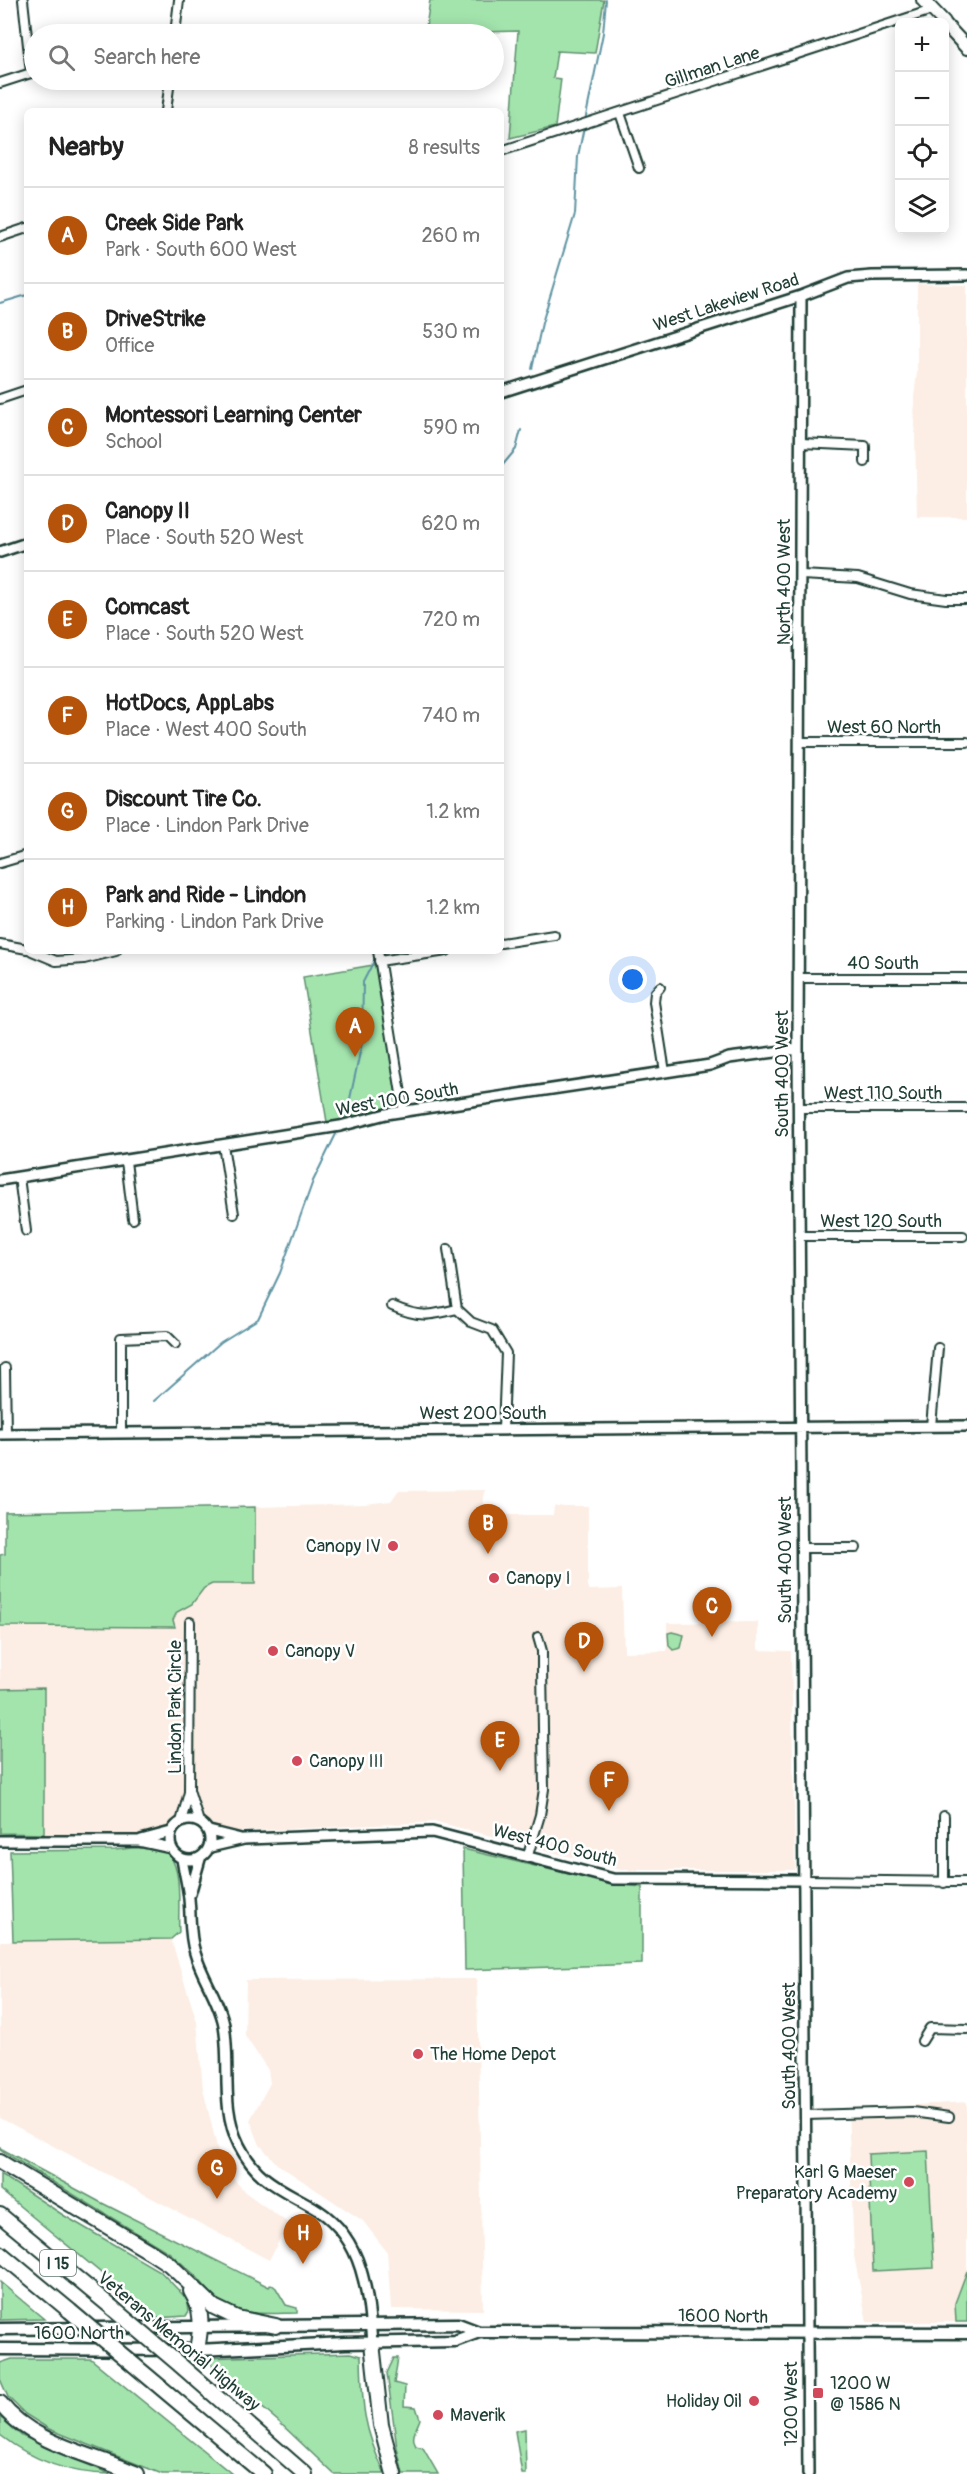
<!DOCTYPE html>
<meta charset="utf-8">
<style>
:root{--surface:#fff;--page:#f2f2f2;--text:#222;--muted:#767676;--line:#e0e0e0;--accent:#b45309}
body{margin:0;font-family:Pangolin,sans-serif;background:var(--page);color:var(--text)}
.controls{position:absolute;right:18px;top:18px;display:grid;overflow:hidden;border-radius:9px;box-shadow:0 3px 15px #0003}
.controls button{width:54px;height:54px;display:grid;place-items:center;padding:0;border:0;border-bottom:2px solid var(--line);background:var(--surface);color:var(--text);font:30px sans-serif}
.you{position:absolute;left:633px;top:980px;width:21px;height:21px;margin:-15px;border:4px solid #fff;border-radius:50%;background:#1a73e8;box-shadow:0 0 0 9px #1a73e833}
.badge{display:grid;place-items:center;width:39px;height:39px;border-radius:50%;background:var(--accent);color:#fff;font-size:20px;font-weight:700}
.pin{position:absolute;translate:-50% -50px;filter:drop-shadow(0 2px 3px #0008)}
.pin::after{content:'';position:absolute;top:32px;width:21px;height:18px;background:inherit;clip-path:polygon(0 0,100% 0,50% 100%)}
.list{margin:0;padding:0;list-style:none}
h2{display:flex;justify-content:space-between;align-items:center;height:78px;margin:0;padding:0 24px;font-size:26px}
h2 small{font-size:20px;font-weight:400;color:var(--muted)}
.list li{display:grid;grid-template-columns:39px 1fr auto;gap:18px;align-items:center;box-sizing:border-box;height:96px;padding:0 24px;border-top:2px solid var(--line)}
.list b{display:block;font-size:22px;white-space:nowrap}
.list p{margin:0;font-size:20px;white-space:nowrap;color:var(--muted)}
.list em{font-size:20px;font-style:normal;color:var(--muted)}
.icon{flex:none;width:33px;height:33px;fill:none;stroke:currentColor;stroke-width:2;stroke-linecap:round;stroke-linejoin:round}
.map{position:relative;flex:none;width:967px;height:2474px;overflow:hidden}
.search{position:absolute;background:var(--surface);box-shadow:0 3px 15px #0003;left:24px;top:24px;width:480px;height:66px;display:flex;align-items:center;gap:15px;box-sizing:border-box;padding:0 21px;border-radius:33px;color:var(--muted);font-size:22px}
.panel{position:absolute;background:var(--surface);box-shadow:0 3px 15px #0003;left:24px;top:108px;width:480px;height:846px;border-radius:9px}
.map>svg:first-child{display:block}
.built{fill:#fceee4}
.green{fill:#a3e4ad;stroke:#619070;stroke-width:1.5}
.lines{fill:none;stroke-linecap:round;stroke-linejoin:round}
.stream{stroke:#5f94a2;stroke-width:2}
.minor-casing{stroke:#1f3d34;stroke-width:12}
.tertiary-casing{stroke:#1f3d34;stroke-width:14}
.secondary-casing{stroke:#1f3d34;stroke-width:15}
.primary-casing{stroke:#1f3d34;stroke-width:16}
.motorway-casing{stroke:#1f3d34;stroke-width:18}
.minor{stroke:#fff;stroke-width:8}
.tertiary{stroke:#fff;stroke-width:9}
.secondary{stroke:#fff;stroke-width:10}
.primary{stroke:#fff;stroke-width:12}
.motorway{stroke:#fff;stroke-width:14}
.motorway-bridge-casing{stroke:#1f3d34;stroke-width:18;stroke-linecap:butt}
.motorway-bridge{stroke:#fff;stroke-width:14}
.poi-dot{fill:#d1495b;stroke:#fff;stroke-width:2}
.labels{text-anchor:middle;stroke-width:5;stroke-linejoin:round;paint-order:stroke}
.shield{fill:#fff;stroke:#627771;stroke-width:1.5}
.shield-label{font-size:16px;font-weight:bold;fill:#1f3d34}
.street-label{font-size:18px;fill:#1f3d34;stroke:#fff}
.poi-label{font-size:18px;fill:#1f3d34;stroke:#fff;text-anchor:start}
</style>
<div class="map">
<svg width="967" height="2474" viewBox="0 0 967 2474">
<rect width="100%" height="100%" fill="#fff"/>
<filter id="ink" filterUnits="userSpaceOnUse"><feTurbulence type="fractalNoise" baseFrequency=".0167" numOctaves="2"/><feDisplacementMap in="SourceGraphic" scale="12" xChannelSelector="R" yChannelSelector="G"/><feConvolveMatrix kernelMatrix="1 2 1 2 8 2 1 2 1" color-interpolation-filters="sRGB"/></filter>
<g filter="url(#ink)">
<!-- built -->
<path class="built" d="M 917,284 L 967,285 L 967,517 L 917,517 L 914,397 L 917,372 Z
M 485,1490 L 482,1515 L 553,1515 L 554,1506 L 588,1506 L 588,1590 L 622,1589 L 624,1652 L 667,1651 L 667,1623 L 758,1622 L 758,1650 L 791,1651 L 795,1870 L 621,1870 L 437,1822 L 225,1832 L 207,1824 L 197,1805 L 182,1805 L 176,1822 L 151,1834 L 44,1834 L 44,1689 L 0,1689 L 0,1626 L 174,1627 L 173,1620 L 177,1612 L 192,1604 L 204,1588 L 212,1584 L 255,1583 L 255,1507 L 365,1504 L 391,1501 L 398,1491 Z
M 171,1939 L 197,2022 L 203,2089 L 221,2164 L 245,2192 L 288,2223 L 269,2260 L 0,2118 L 0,1941 Z
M 477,1979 L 483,2310 L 391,2309 L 387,2252 L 363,2221 L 277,2164 L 260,2145 L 250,2120 L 270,2083 L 268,2070 L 245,2036 L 246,1980 Z
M 967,2102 L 967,2271 L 955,2303 L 956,2322 L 867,2322 L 854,2256 L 848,2109 Z"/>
<!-- green -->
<path class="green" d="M 430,0 L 604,0 L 595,53 L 557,51 L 553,78 L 561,79 L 555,127 L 510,138 L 518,31 L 484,32 L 484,34 L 425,34 Z
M 379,961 L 404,1112 L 328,1128 L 303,977 L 373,965 Z
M 255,1507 L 255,1584 L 212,1584 L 204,1588 L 192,1604 L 177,1612 L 173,1620 L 175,1627 L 0,1626 L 0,1555 L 5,1554 L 5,1512 Z
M 672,1632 L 684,1635 L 681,1648 L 673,1650 L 669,1646 L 668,1633 Z
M 44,1688 L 44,1834 L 0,1833 L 0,1689 Z
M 132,1848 C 141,1848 152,1847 160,1849 C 186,1857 177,1912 179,1932 L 171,1939 L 13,1941 L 10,1851 L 115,1850 Z
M 463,1849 L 611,1884 L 642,1887 L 642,1964 L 465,1970 Z
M 0,2148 L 98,2201 L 269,2287 L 271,2284 L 276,2288 L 286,2305 L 297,2308 L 297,2313 C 272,2313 244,2317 221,2302 L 220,2304 L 196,2276 L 170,2253 L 0,2150 Z
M 928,2151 L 934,2268 L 873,2271 L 868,2154 Z
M 0,2174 L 63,2215 L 161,2272 L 187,2299 L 189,2311 L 186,2316 L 156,2318 L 0,2190 Z
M 967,2271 L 967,2322 L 956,2322 L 955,2303 Z
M 0,2282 L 44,2319 L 0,2320 Z
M 350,2353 L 361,2356 C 362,2405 363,2428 385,2474 L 334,2474 L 279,2422 L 204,2358 Z
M 394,2358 L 398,2358 L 394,2383 L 405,2386 L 404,2406 L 416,2407 L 420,2419 C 417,2428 410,2437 416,2446 L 423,2448 L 438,2474 L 403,2474 L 397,2448 L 387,2373 Z
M 12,2359 L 91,2359 L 232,2474 L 162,2474 L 49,2429 L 25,2414 L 8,2397 L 0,2379 L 0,2363 Z
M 0,2417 L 22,2436 L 110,2474 C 68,2474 32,2460 0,2435 Z
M 525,2429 L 526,2474 L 522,2474 L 515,2431 Z"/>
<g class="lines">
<!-- stream -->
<path class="stream" d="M 585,121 L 603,33 L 606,0
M 0,303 L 27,295
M 532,369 L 542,323 L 575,214 L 578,156 L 584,127
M 501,467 L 516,449 L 521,430
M 342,1122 L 348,1108 L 362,1043 L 363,982 L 376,957
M 154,1401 L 221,1342 L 258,1319 L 280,1273 L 313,1181 L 338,1130"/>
<defs>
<path id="minor" d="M 175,34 L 179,0
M 0,83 L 31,73 L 23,0
M 166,111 L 170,80
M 620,113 L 639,168
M 501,151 L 932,10
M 0,237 L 27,228
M 0,399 L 27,390
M 801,443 L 865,446 L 865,462
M 801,575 L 858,578 L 910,594 L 946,599 L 967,599
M 800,742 L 967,742
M 0,863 L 27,855
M 501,943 L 554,935
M 0,944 L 27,949
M 32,951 L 56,961 L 84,959 L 116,951
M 378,951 L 404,1112
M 379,961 L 447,951
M 798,978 L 967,978
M 660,987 L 655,993 L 654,1002 L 665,1072
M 799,1108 L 967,1108
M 223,1145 L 234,1214
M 126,1161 L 133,1219
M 19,1177 L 26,1231
M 800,1236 L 963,1236
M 448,1249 L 457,1309 L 471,1322 L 492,1330 L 506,1353 L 503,1429
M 392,1306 C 420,1318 428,1316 457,1309
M 5,1368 L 6,1434
M 931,1426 L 938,1348
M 121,1433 L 121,1338 L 167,1336 L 175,1344
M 802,1548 L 856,1548
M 190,1793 L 199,1822
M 944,1816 L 944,1883
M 181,1822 L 189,1792 L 190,1622
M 528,1855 L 540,1815 L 544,1789 L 542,1669 L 542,1651 L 538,1637
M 804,1880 L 967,1882
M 922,2041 L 930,2028 L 967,2029
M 806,2115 L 912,2112 L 949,2117"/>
<path id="tertiary" d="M 801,296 L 798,1049 L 808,2474
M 501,392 L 801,296 L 848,278 L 872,276 L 967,275
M 0,552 L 27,543
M 0,1180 L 340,1126 L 386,1114 L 665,1072 L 710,1065 L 729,1058 L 798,1049
M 0,1434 L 967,1426
M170 1840a20 20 0 1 1 40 0a20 20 0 1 1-40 0Z
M 209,1831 L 241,1839
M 141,1840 L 171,1832
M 0,1841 L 139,1841 L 171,1848
M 210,1847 L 244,1839 L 432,1832 L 613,1879 L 804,1880
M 182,1859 C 184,1872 188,1886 189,1899 C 191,1918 189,1935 195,1953 C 202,1978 219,1999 224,2025 C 231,2065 220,2107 239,2145 C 259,2184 284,2189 318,2210 C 364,2240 368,2294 372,2343
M 190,1894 L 200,1859"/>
<path id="secondary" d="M 0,2329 L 458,2324 L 479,2332 L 967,2333
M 0,2349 L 197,2350 L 345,2343 L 455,2341 L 479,2332"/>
<path id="primary" d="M 923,0 L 944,22
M 944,23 L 967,48"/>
<path id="motorway" d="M 0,2162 L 152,2253 L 169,2264 L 214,2307 L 237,2318 L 276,2326
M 0,2215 L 115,2310
M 0,2253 L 70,2311
M 191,2291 C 204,2312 201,2327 197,2350
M 372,2343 L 381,2425 L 394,2474
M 134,2365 L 264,2474
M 180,2365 L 305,2474
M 0,2403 C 31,2444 92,2454 137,2474"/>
</defs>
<!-- minor casing -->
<use href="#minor" class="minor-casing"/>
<!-- tertiary casing -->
<use href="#tertiary" class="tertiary-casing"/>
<!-- secondary casing -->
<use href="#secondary" class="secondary-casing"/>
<!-- primary casing -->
<use href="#primary" class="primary-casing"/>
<!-- motorway casing -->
<use href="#motorway" class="motorway-casing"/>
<!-- minor -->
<use href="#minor" class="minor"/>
<!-- tertiary -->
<use href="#tertiary" class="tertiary"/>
<!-- secondary -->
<use href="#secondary" class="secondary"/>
<!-- primary -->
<use href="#primary" class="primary"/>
<!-- motorway -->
<use href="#motorway" class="motorway"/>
<defs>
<path id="motorway-bridge" d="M 115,2310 L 180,2365
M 70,2311 L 134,2365"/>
</defs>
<!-- motorway-bridge casing -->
<use href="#motorway-bridge" class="motorway-bridge-casing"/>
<!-- motorway-bridge -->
<use href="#motorway-bridge" class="motorway-bridge"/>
</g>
</g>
<!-- markers -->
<g class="poi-dot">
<circle cx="393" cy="1546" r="6"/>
<circle cx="494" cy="1578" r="6"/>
<circle cx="273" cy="1651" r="6"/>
<circle cx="297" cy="1761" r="6"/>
<circle cx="418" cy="2054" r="6"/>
<circle cx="909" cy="2182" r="6"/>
<rect x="812" y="2387" width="12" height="12" rx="3"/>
<circle cx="754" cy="2401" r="6"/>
<circle cx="438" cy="2415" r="6"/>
</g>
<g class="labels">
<!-- shield labels -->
<rect class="shield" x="40" y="2250" width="36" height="26" rx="4.5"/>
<g class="shield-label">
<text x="58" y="2269">I 15</text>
</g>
<!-- street labels -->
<g class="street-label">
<text transform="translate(712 67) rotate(-18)" y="6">Gillman Lane</text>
<text transform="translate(726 302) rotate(-18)" y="6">West Lakeview Road</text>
<text transform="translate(784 582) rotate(-90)" y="6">North 400 West</text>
<text x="884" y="733">West 60 North</text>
<text x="883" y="969">40 South</text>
<text transform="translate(782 1074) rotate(-90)" y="6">South 400 West</text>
<text x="883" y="1099">West 110 South</text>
<text transform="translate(397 1099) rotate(-10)" y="6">West 100 South</text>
<text x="881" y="1227">West 120 South</text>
<text x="483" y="1419">West 200 South</text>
<text transform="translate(785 1560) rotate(-90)" y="6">South 400 West</text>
<text transform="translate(175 1707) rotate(-90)" y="6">Lindon Park Circle</text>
<text transform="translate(555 1845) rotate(14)" y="6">West 400 South</text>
<text transform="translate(789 2046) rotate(-90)" y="6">South 400 West</text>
<text transform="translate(723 2316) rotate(1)" y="6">1600 North</text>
<text x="79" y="2339">1600 North</text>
<text transform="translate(179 2341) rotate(40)" y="6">Veterans Memorial Highway</text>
<text transform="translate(791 2404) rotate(-90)" y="6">1200 West</text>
</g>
<!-- poi labels -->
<g class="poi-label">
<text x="381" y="1552" text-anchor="end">Canopy IV</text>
<text x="506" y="1584">Canopy I</text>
<text x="285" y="1657">Canopy V</text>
<text x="309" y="1767">Canopy III</text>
<text x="430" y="2060">The Home Depot</text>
<text x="897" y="2178" text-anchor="end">Karl G Maeser<tspan x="897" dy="21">Preparatory Academy</tspan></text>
<text x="830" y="2389">1200 W<tspan x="830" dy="21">@ 1586 N</tspan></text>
<text x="742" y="2407" text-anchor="end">Holiday Oil</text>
<text x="450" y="2421">Maverik</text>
</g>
</g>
</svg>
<div class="controls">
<button>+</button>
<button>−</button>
<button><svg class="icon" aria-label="locate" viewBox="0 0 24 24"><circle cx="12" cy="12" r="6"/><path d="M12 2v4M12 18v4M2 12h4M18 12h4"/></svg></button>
<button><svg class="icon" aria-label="layers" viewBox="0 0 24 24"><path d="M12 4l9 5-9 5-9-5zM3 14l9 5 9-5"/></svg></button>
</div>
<div class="you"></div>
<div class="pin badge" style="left:355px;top:1057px">A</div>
<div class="pin badge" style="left:488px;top:1554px">B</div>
<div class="pin badge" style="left:712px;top:1637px">C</div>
<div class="pin badge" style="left:584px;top:1672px">D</div>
<div class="pin badge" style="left:500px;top:1771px">E</div>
<div class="pin badge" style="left:609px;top:1811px">F</div>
<div class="pin badge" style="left:217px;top:2199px">G</div>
<div class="pin badge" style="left:303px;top:2264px">H</div>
<div class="search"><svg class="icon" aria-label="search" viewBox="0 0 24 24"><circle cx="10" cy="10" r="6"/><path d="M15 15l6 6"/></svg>Search here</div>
<section class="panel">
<h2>Nearby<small>8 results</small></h2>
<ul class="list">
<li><span class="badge">A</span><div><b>Creek Side Park</b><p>Park · South 600 West</p></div><em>260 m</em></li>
<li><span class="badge">B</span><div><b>DriveStrike</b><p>Office</p></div><em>530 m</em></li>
<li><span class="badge">C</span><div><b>Montessori Learning Center</b><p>School</p></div><em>590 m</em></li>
<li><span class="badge">D</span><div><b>Canopy II</b><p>Place · South 520 West</p></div><em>620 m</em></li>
<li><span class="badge">E</span><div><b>Comcast</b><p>Place · South 520 West</p></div><em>720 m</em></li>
<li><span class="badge">F</span><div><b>HotDocs, AppLabs</b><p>Place · West 400 South</p></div><em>740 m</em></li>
<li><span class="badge">G</span><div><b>Discount Tire Co.</b><p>Place · Lindon Park Drive</p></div><em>1.2 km</em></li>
<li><span class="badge">H</span><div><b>Park and Ride - Lindon</b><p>Parking · Lindon Park Drive</p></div><em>1.2 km</em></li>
</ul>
</section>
</div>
